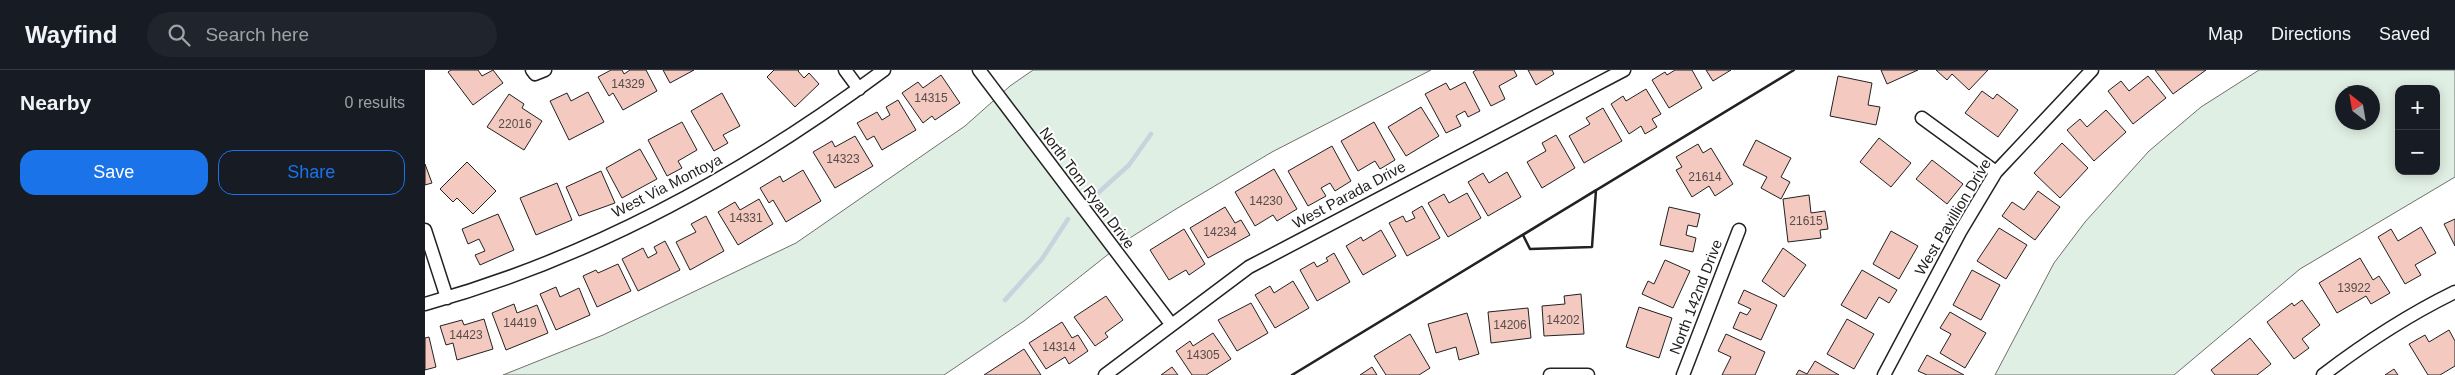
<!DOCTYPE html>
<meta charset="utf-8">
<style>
:root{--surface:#171b24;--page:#20242c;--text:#f1f3f6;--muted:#9ea1a6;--line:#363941;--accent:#1a73e8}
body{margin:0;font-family:Helvetica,sans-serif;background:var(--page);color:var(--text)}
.controls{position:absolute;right:15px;top:15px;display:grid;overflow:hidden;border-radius:10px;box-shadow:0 2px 12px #0003}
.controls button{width:45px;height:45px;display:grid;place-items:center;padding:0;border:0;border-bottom:1px solid var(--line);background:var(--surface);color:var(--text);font:25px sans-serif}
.compass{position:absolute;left:1910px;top:15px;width:45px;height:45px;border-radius:50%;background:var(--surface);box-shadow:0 2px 12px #0003;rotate:329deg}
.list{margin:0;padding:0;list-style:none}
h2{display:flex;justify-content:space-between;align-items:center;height:65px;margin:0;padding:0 20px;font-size:21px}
h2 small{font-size:16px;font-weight:400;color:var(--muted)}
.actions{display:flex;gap:10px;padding:15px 20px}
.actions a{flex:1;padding:11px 0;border:1px solid var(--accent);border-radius:15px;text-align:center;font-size:18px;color:var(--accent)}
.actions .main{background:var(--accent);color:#fff}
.icon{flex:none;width:28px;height:28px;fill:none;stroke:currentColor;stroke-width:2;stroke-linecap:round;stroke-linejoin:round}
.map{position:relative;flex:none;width:2030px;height:305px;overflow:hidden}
header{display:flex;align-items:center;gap:30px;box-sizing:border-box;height:70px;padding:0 25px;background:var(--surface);border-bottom:1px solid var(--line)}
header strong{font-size:24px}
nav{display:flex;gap:28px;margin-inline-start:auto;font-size:18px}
.search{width:350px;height:45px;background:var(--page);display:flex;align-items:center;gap:12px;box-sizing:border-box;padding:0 18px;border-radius:28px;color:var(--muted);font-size:19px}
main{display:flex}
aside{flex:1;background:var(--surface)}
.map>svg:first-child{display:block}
.green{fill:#e0efe3;stroke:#6f6f6f;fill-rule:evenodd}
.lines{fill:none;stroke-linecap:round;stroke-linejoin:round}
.stream{stroke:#c7d3dd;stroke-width:4.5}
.building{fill:#f3c9c0;stroke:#222}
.minor-casing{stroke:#222;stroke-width:15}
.minor{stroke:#fff;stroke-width:12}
.wall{stroke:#222;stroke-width:2.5}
.labels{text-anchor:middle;stroke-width:4;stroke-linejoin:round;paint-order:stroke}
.number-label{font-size:12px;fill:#564c4a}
.street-label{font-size:15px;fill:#222;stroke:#fff}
</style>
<header>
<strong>Wayfind</strong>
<div class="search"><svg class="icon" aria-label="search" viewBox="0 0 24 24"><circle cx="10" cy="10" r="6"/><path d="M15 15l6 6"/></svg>Search here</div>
<nav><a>Map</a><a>Directions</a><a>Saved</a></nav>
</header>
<main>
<aside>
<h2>Nearby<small>0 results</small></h2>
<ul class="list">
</ul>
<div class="actions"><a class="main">Save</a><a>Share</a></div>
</aside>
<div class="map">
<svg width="2030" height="305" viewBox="0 0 2030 305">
<rect width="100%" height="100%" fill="#fff"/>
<!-- green -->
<path class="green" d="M 608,0 L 1006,0 L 847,82 L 751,139 L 700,171 L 599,251 L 519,305 L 78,305 L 178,265 L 371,173 L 540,56 L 585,16 Z
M 1834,0 L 2030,0 L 2030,107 L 1875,199 L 1749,305 L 1570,305 L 1629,193 L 1660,152 L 1724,81 L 1776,37 ZM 1974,19 L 2011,19 L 2011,101 L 1974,101 ZM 1918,22 L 1948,22 L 1948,52 L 1918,52 Z"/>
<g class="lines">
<!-- stream -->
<path class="stream" d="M 673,123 L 704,95 L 726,64
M 580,230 L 617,189 L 643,149"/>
</g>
<!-- building -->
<path class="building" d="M 26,0 L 53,0 L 57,6 L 68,0 L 78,13 L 48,35 L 23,2 Z
M 186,0 L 197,0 L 199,4 L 205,0 L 221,0 L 232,21 L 198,40 L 188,23 L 184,26 L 173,7 Z
M 238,0 L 269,0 L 245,13 Z
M 349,0 L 374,0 L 373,1 L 379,8 L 384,3 L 394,14 L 370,37 L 342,7 Z
M 1051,0 L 1089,0 L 1092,6 L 1074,16 L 1080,29 L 1066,36 L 1048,2 Z
M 1103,0 L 1127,0 L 1129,4 L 1111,15 Z
M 1250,0 L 1267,0 L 1277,18 L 1244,38 L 1227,10 L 1240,2 L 1242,5 Z
M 1281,0 L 1306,0 L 1288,11 Z
M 1456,0 L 1493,0 L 1462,14 Z
M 1511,0 L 1563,0 L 1544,20 L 1527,4 L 1522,10 Z
M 1730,0 L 1781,0 L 1748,24 Z
M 516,5 L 535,33 L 510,50 L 507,46 L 498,53 L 477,23 L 493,12 L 498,18 Z
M 1413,6 L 1447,13 L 1443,35 L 1455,37 L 1451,55 L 1405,46 Z
M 1723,6 L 1741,28 L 1708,54 L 1683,21 L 1696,11 L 1704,21 Z
M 1040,12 L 1055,41 L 1043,47 L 1040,41 L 1031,46 L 1036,56 L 1021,63 L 1000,24 L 1021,13 L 1025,20 Z
M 1221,19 L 1236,44 L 1227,49 L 1232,57 L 1220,64 L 1216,56 L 1204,64 L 1186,34 L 1198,26 L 1201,31 Z
M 1557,21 L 1568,29 L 1572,24 L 1593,40 L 1573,67 L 1540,43 Z
M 163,22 L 179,52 L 144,70 L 125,31 L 142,23 L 146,31 Z
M 297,23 L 315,56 L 298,65 L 303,73 L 289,81 L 266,41 Z
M 84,24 L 99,34 L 97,38 L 117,51 L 99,80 L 62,57 Z
M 473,30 L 491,60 L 457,80 L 449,66 L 442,70 L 432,53 L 452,42 L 457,50 L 465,45 L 461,37 Z
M 996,37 L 1014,66 L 981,86 L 963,57 Z
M 1178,38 L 1197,71 L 1159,93 L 1144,66 L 1165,54 L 1161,48 Z
M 1681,40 L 1701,62 L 1669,91 L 1642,60 L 1655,49 L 1662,57 Z
M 257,52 L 272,80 L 253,91 L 257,98 L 242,106 L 223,70 Z
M 949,52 L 970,90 L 955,99 L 950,91 L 933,101 L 916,71 Z
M 1131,65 L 1150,98 L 1117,118 L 1102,92 L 1121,81 L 1117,73 Z
M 430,66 L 448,96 L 410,118 L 388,82 L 407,71 L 410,77 Z
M 1454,68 L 1486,93 L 1466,117 L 1435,92 Z
M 1331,70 L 1366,88 L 1356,107 L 1365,112 L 1356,129 L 1336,118 L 1342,107 L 1318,95 Z
M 1637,73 L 1663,98 L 1635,128 L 1609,103 Z
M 1273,74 L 1278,83 L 1286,78 L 1308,114 L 1290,126 L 1284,116 L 1267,127 L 1251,100 L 1257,97 L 1251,87 Z
M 907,76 L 926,111 L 910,121 L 905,113 L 896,118 L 901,126 L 883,136 L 863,101 Z
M 215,79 L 232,109 L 197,128 L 181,98 Z
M 1507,90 L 1538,114 L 1522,134 L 1491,109 Z
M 42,92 L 71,121 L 48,144 L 32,128 L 28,132 L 15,119 Z
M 0,94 L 7,113 L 0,115 Z
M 849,99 L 872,139 L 852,151 L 848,145 L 830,156 L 810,122 Z
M 378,100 L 396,131 L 361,152 L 348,130 L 344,133 L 335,118 L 355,106 L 358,112 Z
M 176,101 L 190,133 L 154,146 L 141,117 Z
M 1082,102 L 1096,127 L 1063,146 L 1043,112 L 1058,103 L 1064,113 Z
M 132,113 L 147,150 L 111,165 L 95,128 Z
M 1613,121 L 1635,137 L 1610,170 L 1577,146 L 1587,132 L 1599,140 Z
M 1042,123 L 1056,148 L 1023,167 L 1003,133 L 1019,124 L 1024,133 Z
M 1384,125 L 1386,143 L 1400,141 L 1403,159 L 1395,160 L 1396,168 L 1363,172 L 1358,129 Z
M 334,129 L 348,154 L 313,175 L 293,142 L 310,132 L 315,140 Z
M 997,136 L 1015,168 L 982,186 L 964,153 L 978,146 L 981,152 L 990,148 L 987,142 Z
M 800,137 L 810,153 L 816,150 L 825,165 L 783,188 L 765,158 Z
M 1244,137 L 1275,144 L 1272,157 L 1263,155 L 1261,165 L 1271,168 L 1268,182 L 1235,175 Z
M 73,144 L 89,180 L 55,195 L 50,185 L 60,181 L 54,169 L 43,174 L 37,159 Z
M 281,146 L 299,181 L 265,200 L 251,172 L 271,162 L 266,154 Z
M 2030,149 L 2030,176 L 2019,154 Z
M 1996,157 L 2011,183 L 1990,195 L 1996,205 L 1980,214 L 1953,167 L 1966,159 L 1973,171 Z
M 1574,158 L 1602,175 L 1581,209 L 1552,191 Z
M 759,159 L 780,194 L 764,205 L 761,200 L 744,210 L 725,180 Z
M 956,160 L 971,186 L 938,205 L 921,176 L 936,167 L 938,171 Z
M 1466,161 L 1493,176 L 1474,209 L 1448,194 Z
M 240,171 L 255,200 L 213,221 L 197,189 L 218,178 L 223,188 L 232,183 L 229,177 Z
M 1358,178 L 1381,195 L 1359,227 L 1337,211 Z
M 909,183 L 925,212 L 892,231 L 875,200 L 889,192 L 892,197 L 903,191 L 901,188 Z
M 1935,188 L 1948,210 L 1954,206 L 1965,223 L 1946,234 L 1941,226 L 1912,243 L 1894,213 Z
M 1240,190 L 1265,201 L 1248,238 L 1217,224 L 1223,211 L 1229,214 Z
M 193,194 L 206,221 L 172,237 L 158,206 L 171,200 L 173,203 Z
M 1437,200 L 1472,220 L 1464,233 L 1454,227 L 1441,249 L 1416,235 Z
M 1547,200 L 1575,215 L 1556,250 L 1528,235 Z
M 868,211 L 884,238 L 850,258 L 830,225 L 845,216 L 849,223 Z
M 131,217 L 135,227 L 154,218 L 165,245 L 131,260 L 115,224 Z
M 1319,220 L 1352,235 L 1336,270 L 1308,258 L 1315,242 L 1322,245 L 1326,239 L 1313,233 Z
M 1156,224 L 1159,264 L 1119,266 L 1117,236 L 1140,234 L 1139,226 Z
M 681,226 L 698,250 L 680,263 L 683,267 L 670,276 L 649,247 Z
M 1877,230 L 1895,255 L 1877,269 L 1884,278 L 1869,289 L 1842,252 L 1867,233 L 1869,236 Z
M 826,233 L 843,263 L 812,281 L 793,250 Z
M 89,234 L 92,243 L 112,235 L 123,263 L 81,280 L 67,243 Z
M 1214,237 L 1247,248 L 1234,288 L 1201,277 Z
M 1103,238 L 1106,268 L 1066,273 L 1063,242 Z
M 1525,242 L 1561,263 L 1540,298 L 1515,283 L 1526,264 L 1515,258 Z
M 1042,243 L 1054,284 L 1034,290 L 1031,277 L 1011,283 L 1003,254 Z
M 59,249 L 68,279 L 32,290 L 28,273 L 21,275 L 15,256 L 37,250 L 39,255 Z
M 1422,249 L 1449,264 L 1429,299 L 1402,284 Z
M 637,252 L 647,268 L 653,265 L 663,281 L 644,294 L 640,287 L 621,299 L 604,273 Z
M 2024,260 L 2030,271 L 2030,296 L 2015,305 L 2003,305 L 1984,274 L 2000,265 L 2004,272 Z
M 788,263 L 806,289 L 781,305 L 767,305 L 751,281 L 765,271 L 768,276 Z
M 985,264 L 1005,298 L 994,305 L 961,305 L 949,286 Z
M 1301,264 L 1340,282 L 1330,305 L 1297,305 L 1306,287 L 1293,281 Z
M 4,267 L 11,297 L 0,300 L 0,268 Z
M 1825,268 L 1846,294 L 1832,305 L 1790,305 L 1786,300 Z
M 599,279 L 616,305 L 559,305 Z
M 1502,285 L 1539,305 L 1502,305 L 1493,301 Z
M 1390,291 L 1414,305 L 1371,305 L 1374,300 L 1382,304 Z
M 747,297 L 753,305 L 736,305 Z
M 947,297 L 952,305 L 935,305 Z
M 1969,299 L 1973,305 L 1960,305 Z"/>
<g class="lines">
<defs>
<path id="minor" d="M 107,0 L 110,4 L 120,0
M 420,0 L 434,19
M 554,0 L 746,254
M 1497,48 L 1571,102
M 0,160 L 22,228
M 0,234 C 166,188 322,102 459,0
M 680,305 L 824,197 L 1199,0
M 1125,305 L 1163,305
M 1258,305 L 1314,160
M 1459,305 L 1535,162 L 1571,102 L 1667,0
M 1898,305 C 1940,273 1983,245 2030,222"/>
</defs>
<!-- minor casing -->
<use href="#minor" class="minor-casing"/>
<!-- minor -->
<use href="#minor" class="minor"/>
<!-- wall -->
<path class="wall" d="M 1171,120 L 1167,177 L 1105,179 L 1098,165 Z
M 867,305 L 1369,0"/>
</g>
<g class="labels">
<!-- number labels -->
<g class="number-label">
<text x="203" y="18">14329</text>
<text x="506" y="32">14315</text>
<text x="90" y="58">22016</text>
<text x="418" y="93">14323</text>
<text x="1280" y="111">21614</text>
<text x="841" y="135">14230</text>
<text x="321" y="152">14331</text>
<text x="1381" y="155">21615</text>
<text x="795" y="166">14234</text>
<text x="1929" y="222">13922</text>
<text x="1138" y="254">14202</text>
<text x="95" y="257">14419</text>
<text x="1085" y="259">14206</text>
<text x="41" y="269">14423</text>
<text x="634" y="281">14314</text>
<text x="778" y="289">14305</text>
</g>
<!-- street labels -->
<g class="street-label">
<text transform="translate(242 116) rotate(-27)" y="5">West Via Montoya</text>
<text transform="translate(662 118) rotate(53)" y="5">North Tom Ryan Drive</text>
<text transform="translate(924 125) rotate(-28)" y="5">West Parada Drive</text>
<text transform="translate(1528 147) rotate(-59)" y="5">West Pavillion Drive</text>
<text transform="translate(1271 227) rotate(-69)" y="5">North 142nd Drive</text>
</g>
</g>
</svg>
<div class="controls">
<button>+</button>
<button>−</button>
</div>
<svg class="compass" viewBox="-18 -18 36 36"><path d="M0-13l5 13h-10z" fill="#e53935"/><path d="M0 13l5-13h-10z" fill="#9ea1a6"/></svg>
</div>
</main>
